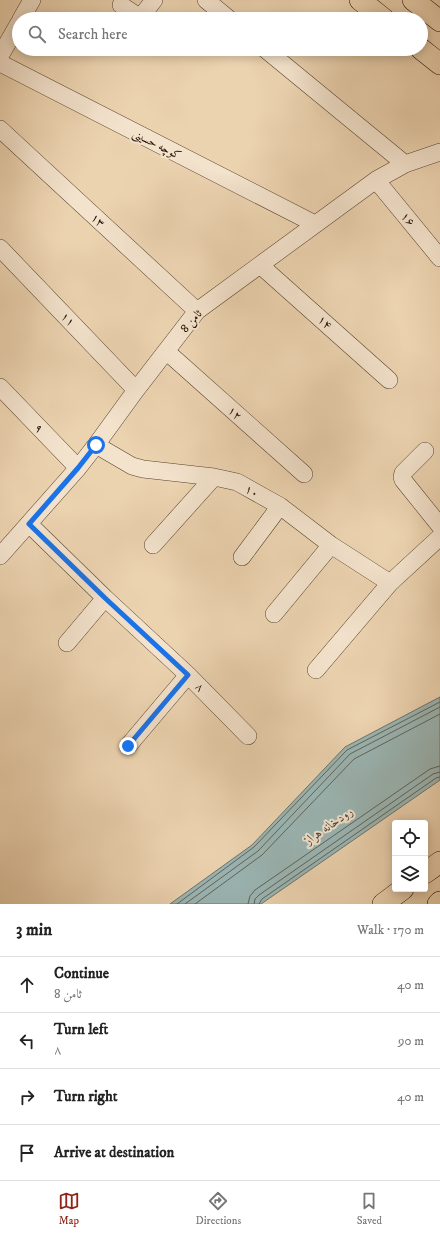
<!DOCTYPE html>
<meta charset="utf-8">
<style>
:root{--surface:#fff;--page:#f2f2f2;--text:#222;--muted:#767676;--line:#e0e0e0;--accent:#8f2418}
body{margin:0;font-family:"IM FELL DW Pica",Amiri,serif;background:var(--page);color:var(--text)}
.controls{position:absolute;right:12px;bottom:12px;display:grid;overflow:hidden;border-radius:4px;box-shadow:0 2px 10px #0003}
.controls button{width:36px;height:36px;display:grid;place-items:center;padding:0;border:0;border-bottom:1px solid var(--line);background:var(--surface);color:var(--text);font:20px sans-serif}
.stop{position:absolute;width:12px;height:12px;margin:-9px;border:3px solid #1a73e8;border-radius:50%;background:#fff}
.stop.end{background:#1a73e8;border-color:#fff;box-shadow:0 1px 4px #0008}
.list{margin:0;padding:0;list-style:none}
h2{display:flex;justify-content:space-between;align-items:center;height:52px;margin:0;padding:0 16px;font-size:17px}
h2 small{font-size:13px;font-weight:400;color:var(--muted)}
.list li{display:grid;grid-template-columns:26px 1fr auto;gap:12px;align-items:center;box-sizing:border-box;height:56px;padding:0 16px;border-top:1px solid var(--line)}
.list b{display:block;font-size:15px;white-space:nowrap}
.list p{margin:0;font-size:13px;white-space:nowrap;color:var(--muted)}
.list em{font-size:13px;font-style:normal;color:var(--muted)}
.icon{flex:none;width:22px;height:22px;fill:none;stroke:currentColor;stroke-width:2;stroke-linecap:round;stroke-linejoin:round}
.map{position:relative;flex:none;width:440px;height:904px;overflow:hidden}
.search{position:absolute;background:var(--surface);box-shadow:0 2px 10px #0003;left:12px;right:12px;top:12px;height:44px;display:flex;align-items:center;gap:10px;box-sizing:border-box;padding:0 14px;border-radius:22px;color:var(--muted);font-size:15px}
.sheet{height:276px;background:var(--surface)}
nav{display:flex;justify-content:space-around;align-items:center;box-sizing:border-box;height:56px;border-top:1px solid var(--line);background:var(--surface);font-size:11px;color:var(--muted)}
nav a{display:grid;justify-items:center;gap:2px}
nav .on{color:var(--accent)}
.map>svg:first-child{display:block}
.water{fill:#9bb6b4;stroke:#6c746c}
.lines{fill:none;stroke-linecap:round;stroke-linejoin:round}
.shore{stroke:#60645a;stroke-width:1}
.minor-casing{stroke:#57422c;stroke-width:18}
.major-casing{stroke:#251100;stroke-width:22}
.minor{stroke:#f3e2cc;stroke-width:17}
.major{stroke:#ecd3b0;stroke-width:21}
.route{stroke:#1a73e8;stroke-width:5}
.labels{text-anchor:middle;stroke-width:4;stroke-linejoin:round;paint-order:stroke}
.street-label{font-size:12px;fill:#251100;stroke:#f3e2cc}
.water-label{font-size:13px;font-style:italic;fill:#4e4b3f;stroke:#f3e2cc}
</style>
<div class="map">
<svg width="440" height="904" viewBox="0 0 440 904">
<rect width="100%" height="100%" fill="#ecd3b0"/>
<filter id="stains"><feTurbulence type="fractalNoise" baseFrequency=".005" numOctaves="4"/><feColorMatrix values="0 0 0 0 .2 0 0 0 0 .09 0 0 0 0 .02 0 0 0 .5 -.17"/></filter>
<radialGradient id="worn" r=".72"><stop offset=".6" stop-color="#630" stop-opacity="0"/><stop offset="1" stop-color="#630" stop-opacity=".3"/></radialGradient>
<!-- water -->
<path class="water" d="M 440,697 L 440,780 L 261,904 L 170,904 L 252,845 L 345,747 Z"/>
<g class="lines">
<!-- shore -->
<path class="shore" d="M 177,904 L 254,847 L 347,750 L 440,702
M 185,904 L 258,851 L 350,754 L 440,707
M 195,904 L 262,855 L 354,759 L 440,714
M 248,904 L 250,896 L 255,890 L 430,769 L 440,766
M 254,904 L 255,899 L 259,895 L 433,774 L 440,772
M 259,904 L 262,899 L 436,778 L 440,777"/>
<defs>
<path id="minor" d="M 206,0 L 229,19
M 121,5 L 142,19
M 140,18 L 154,0
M 21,19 L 32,0
M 265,49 L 405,164
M 0,56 L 19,23
M 0,63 L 315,224
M 0,129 L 197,311
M 376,180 L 440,258
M 0,248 L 136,390
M 260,265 L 389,380
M 166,351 L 304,474
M 0,387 L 78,468
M 96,445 L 132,466 L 143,469 L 214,477 L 237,482 L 280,506 L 331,545 L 390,583
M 425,451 L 403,473 L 402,477 L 403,480 L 440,526
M 29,524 L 105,598 L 188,675 L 248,736
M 153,545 L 214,477
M 0,556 L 78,468 L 96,445 L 136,390 L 197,311 L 376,180 L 405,164 L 440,152
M 242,557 L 280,506
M 274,614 L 331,545
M 67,643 L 105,598
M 316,670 L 390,583 L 440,537
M 128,746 L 188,675"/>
<path id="major" d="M 360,0 L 384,19
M 413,0 L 440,21
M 421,49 L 440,64
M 425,873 L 440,862
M 383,904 L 403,889
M 438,904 L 440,902"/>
</defs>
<!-- minor casing -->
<use href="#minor" class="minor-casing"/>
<!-- major casing -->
<use href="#major" class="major-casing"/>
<!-- minor -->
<use href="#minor" class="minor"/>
<!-- major -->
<use href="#major" class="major"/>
</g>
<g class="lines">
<!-- route -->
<path class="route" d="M 96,445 L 78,468 L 29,524 L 105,598 L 188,675 L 128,746"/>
</g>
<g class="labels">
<!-- street labels -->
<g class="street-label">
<text transform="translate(157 144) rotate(27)" y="4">کوچه حسینی</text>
<text transform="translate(408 219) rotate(51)" y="4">۱۶</text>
<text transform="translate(98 220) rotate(43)" y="4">۱۳</text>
<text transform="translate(68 319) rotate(46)" y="4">۱۱</text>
<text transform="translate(191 321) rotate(-48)" y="4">ثامن 8</text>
<text transform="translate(325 322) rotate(42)" y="4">۱۴</text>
<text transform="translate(235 413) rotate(42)" y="4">۱۲</text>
<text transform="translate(39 428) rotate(46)" y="4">۹</text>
<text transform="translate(252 491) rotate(29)" y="4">۱۰</text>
<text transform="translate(200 687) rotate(45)" y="4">۸</text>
</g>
<!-- water labels -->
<g class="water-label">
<text transform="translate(328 825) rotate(-35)" y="5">رودخانه هراز</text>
</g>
</g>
<rect width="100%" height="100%" filter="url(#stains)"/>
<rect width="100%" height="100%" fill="url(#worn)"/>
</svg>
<div class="controls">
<button><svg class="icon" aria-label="locate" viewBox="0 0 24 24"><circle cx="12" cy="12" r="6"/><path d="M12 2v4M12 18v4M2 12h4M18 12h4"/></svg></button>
<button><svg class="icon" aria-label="layers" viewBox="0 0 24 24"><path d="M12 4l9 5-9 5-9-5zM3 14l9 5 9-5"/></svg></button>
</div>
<div class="stop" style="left:96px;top:445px"></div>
<div class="stop end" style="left:128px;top:746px"></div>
<div class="search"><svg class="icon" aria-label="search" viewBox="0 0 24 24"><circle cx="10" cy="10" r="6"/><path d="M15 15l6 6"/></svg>Search here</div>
</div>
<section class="sheet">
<h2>3 min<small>Walk · 170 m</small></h2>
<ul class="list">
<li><svg class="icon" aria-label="ahead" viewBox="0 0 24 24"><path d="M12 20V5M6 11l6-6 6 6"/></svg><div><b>Continue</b><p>ثامن 8</p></div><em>40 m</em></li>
<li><svg class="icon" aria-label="left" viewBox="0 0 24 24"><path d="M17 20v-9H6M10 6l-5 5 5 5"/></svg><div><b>Turn left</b><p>۸</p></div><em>90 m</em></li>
<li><svg class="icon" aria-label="right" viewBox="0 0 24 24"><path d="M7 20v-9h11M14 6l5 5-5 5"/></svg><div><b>Turn right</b></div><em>40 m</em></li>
<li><svg class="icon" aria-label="arrive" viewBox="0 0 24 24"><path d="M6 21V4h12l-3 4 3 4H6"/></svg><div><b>Arrive at destination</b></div></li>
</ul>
</section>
<nav>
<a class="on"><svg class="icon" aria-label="map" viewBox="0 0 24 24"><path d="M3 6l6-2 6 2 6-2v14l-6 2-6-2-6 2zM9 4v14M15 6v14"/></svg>Map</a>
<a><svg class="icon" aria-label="directions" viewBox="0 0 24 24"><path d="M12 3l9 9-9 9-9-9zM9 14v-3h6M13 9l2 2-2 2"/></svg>Directions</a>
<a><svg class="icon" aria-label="saved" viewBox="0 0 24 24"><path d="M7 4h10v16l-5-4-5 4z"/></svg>Saved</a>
</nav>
